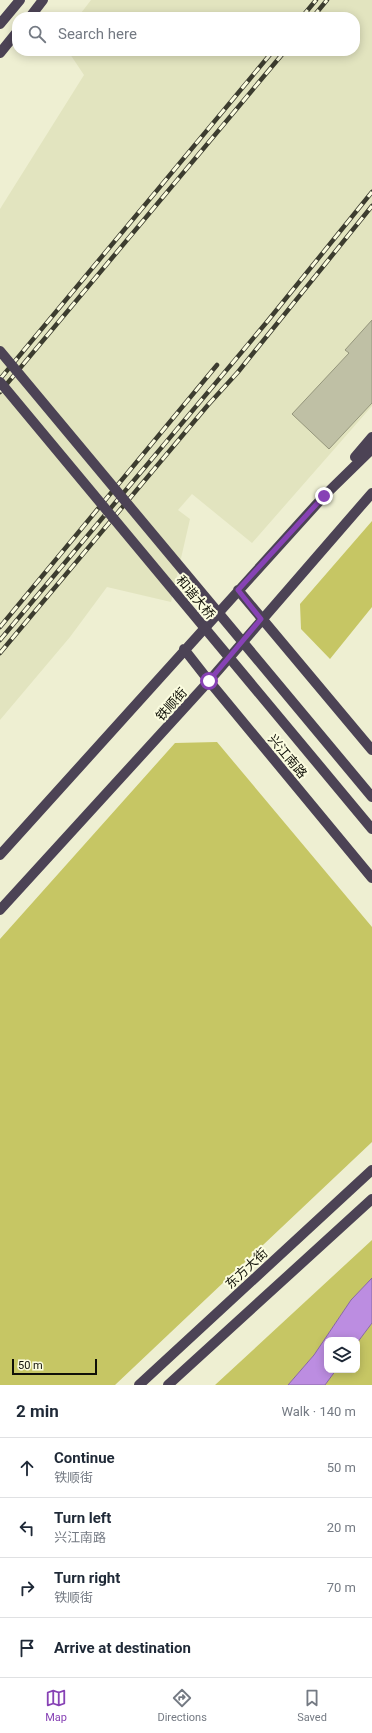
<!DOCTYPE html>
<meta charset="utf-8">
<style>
:root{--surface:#fff;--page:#f2f2f3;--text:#1f2937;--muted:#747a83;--line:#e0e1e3;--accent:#8742b5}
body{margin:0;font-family:Roboto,"Noto Sans SC",sans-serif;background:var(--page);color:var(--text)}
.controls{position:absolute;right:12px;bottom:12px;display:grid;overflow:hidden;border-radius:8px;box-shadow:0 2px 10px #0003}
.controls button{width:36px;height:36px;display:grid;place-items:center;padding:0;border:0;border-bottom:1px solid var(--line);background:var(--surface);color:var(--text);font:20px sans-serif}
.scale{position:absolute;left:12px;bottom:10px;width:85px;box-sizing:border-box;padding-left:4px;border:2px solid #101007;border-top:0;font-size:11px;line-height:14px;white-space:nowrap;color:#101007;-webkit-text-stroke:3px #fbfcdf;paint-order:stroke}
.stop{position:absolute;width:12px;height:12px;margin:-9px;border:3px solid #8742b5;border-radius:50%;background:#fff}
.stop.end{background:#8742b5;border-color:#fff;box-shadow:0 1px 4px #0008}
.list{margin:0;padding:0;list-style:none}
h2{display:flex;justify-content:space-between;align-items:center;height:52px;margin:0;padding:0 16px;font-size:17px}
h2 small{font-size:13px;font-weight:400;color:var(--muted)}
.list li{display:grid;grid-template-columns:26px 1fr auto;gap:12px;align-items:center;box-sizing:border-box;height:60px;padding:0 16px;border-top:1px solid var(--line)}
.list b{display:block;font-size:15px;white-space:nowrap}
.list p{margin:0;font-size:13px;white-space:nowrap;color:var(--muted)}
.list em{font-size:13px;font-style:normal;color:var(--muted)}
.icon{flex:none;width:22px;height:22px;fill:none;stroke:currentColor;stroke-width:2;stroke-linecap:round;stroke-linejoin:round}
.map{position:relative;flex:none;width:372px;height:1385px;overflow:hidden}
.search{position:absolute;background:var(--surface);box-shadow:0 2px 10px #0003;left:12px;right:12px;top:12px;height:44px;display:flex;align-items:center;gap:10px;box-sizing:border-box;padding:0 14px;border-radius:16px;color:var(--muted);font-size:15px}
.sheet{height:292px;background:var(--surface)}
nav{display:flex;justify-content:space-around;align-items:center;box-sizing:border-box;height:56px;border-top:1px solid var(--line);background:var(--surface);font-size:11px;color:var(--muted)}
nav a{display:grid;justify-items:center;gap:2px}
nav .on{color:var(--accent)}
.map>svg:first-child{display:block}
.built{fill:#e2e4bf}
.green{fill:#c6c664}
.water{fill:#bc8de1;stroke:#8868a0}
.building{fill:#bfc0a5;stroke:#95967c}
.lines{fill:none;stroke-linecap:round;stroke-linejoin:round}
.major{stroke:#4c4355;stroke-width:10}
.rail-casing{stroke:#3c3c2f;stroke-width:4.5}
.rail{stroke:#fbfcdf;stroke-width:3;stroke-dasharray:9;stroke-linecap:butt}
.major-bridge{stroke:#4c4355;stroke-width:10}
.route{stroke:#8742b5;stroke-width:5}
.labels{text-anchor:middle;stroke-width:4;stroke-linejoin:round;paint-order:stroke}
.street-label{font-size:13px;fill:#101007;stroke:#fbfcdf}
</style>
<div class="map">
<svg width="372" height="1385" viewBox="0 0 372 1385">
<rect width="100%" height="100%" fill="#eeefd2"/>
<!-- built -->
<path class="built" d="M 91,0 L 372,0 L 372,406 L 252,543 L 192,494 L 178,510 L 190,519 L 171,602 L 107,587 L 70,637 L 0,720 L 0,209 L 84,75 L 68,51 L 355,51 L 355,17 L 78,17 Z"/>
<!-- green -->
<path class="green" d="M 372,521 L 372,607 L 330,659 L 301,629 L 300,604 Z
M 217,742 L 372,927 L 372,1142 L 115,1385 L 0,1385 L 0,939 L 175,743 Z
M 372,1240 L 372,1278 L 351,1300 L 314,1355 L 288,1385 L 215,1385 Z
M 372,1323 L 372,1385 L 325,1385 L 336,1370 L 357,1370 L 357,1343 Z"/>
<!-- water -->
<path class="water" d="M 372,1278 L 372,1323 L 357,1343 L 357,1340 L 327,1340 L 327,1370 L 336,1370 L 325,1385 L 288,1385 L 314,1355 L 351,1300 Z"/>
<!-- building -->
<path class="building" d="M 372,320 L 372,403 L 329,449 L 292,414 L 349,353 L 345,350 Z"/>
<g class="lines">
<!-- major -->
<path class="major" d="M 30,17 L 43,0
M 0,24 L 20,0
M 0,53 L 17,32
M 355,457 L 372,437
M 238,590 L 372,750
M 184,649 L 209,681 L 372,878
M 0,855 L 324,496 L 372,449
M 0,910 L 209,681 L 372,493
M 139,1385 L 372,1170
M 168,1385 L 372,1199"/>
<defs>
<path id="rail" d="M 302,17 L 316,0
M 313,17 L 327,0
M 0,379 L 273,51
M 0,392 L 285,51
M 0,627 L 217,365
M 0,640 L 266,323 L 372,192
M 0,653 L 208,405 L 238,372 L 372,206"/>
</defs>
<!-- rail casing -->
<use href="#rail" class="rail-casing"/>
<!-- rail -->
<use href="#rail" class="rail"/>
<!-- major-bridge -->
<path class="major-bridge" d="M 0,351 L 372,797
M 0,382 L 372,829"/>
</g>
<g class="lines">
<!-- route -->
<path class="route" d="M 209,681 L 261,619 L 238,590 L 324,496"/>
</g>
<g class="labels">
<!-- street labels -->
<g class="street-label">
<text transform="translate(196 597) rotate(50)" y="5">和谐大桥</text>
<text transform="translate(171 704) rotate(-48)" y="5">铁顺街</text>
<text transform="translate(288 756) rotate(50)" y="5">兴江南路</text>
<text transform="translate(246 1268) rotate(-43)" y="5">东方大街</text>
</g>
</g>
</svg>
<div class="controls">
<button><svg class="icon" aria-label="layers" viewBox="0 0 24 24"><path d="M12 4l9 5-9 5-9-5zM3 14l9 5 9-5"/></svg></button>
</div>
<div class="scale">50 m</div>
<div class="stop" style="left:209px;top:681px"></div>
<div class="stop end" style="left:324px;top:496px"></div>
<div class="search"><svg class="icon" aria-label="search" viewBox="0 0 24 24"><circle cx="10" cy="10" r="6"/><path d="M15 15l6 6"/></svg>Search here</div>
</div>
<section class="sheet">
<h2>2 min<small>Walk · 140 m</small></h2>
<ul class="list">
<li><svg class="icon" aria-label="ahead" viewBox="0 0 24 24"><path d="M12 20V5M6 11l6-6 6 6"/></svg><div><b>Continue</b><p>铁顺街</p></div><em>50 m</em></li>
<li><svg class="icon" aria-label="left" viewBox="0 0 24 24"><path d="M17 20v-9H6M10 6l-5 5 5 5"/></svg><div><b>Turn left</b><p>兴江南路</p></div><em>20 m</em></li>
<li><svg class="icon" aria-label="right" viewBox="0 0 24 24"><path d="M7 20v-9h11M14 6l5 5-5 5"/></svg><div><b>Turn right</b><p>铁顺街</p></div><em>70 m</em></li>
<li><svg class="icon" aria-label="arrive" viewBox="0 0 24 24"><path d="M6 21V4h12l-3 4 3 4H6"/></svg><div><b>Arrive at destination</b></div></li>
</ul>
</section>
<nav>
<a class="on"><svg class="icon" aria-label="map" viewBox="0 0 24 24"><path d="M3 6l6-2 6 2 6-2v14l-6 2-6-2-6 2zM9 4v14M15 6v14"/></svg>Map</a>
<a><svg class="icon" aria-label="directions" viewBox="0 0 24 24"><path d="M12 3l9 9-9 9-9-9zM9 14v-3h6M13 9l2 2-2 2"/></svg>Directions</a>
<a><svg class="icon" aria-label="saved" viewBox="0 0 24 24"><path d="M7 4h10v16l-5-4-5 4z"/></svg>Saved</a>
</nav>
